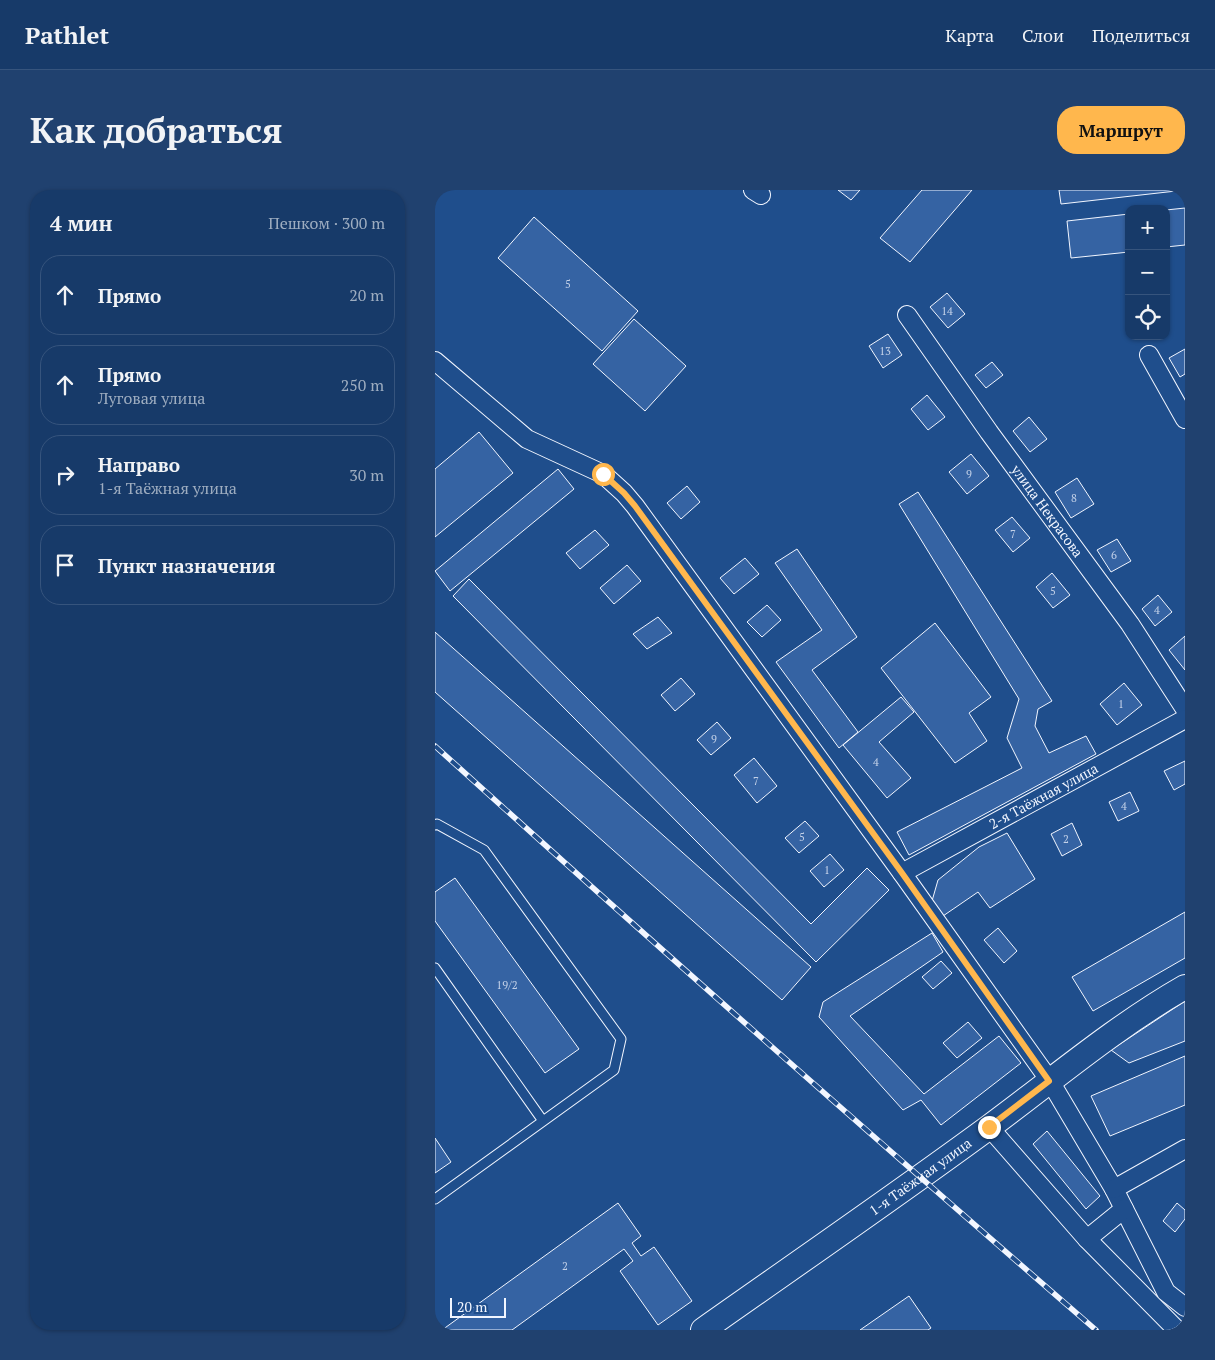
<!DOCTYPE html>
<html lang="ru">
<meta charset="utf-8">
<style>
:root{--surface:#173a69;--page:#20416f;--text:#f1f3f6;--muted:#9eadc0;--line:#36547d;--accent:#ffb74d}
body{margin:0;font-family:"PT Serif",serif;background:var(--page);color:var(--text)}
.controls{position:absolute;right:15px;top:15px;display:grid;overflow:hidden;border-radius:10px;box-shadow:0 1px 4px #0004}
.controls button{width:45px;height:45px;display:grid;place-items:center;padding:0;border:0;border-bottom:1px solid var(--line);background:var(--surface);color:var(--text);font:25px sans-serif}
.scale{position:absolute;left:15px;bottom:12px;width:56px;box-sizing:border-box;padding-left:5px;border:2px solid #f2f6ff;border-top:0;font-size:14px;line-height:18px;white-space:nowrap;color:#f2f6ff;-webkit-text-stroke:4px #1f4e8c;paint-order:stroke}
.stop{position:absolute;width:15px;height:15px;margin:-11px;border:4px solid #ffb74d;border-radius:50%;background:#fff}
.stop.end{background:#ffb74d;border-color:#fff;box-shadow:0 1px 5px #0008}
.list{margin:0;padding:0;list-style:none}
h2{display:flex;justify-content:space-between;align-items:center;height:65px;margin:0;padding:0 20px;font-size:21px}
h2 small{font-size:16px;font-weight:400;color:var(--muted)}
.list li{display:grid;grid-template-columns:32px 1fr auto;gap:15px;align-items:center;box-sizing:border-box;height:80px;margin:0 10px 10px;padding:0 10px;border:1px solid var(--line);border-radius:20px}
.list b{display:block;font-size:19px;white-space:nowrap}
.list p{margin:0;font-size:16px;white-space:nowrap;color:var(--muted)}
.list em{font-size:16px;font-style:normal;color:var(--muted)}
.icon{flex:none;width:28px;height:28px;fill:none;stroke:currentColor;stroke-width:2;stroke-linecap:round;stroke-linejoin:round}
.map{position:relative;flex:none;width:750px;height:1140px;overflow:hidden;border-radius:20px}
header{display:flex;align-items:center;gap:30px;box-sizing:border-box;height:70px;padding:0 25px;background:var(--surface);border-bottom:1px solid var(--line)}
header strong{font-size:24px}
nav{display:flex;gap:28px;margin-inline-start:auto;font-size:18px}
.intro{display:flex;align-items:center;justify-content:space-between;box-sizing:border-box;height:120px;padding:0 30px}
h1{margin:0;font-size:35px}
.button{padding:12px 22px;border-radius:20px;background:var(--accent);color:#111;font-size:18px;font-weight:700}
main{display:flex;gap:30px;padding:0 30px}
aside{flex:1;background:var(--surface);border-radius:20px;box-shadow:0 1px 4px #0004}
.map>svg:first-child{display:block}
.building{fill:#3563a3;stroke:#f2f6ff}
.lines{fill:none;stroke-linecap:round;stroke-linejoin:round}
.lane-casing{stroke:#f2f6ff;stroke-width:11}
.street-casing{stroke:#f2f6ff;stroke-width:20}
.secondary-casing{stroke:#f2f6ff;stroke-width:26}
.lane{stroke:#1f4e8c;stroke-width:9}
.street{stroke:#1f4e8c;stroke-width:18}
.secondary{stroke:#1f4e8c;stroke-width:24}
.rail-casing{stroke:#f2f6ff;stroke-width:5.5}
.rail{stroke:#1f4e8c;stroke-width:4;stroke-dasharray:11;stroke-linecap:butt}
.route{stroke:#ffb74d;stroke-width:6}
.labels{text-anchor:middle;stroke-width:4;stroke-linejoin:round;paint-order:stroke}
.number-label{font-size:11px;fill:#c3d1e8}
.street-label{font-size:14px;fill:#f2f6ff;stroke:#1f4e8c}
</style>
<header>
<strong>Pathlet</strong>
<nav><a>Карта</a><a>Слои</a><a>Поделиться</a></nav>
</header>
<div class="intro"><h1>Как добраться</h1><a class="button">Маршрут</a></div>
<main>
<aside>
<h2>4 мин<small>Пешком · 300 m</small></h2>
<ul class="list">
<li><svg class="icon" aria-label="ahead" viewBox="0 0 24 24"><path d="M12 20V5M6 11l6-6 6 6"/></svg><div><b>Прямо</b></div><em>20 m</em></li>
<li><svg class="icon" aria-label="ahead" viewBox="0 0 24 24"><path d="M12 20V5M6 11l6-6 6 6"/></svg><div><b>Прямо</b><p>Луговая улица</p></div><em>250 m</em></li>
<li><svg class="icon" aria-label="right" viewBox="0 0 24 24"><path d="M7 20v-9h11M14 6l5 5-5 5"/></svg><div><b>Направо</b><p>1-я Таёжная улица</p></div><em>30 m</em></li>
<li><svg class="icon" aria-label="arrive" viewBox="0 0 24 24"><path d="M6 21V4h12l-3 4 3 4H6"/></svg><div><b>Пункт назначения</b></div></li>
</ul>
</aside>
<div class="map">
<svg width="750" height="1140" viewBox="0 0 750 1140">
<rect width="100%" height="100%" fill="#1f4e8c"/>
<!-- building -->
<path class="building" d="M 403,0 L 425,0 L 416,10 Z
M 487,0 L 537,0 L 475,72 L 445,48 Z
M 624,0 L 750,0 L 626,14 Z
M 750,18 L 750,55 L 731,57 L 731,20 Z
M 694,24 L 694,62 L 636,68 L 632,31 Z
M 99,27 L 203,121 L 167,161 L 63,68 Z
M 512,103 L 530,124 L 513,138 L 495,117 Z
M 199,129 L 251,176 L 210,221 L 158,174 Z
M 453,144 L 467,165 L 448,178 L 434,156 Z
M 750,159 L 750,184 L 745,187 L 734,168 Z
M 557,172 L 568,185 L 551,198 L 540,185 Z
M 492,205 L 510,227 L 493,240 L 476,219 Z
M 594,227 L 612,249 L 595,262 L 578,241 Z
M 44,242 L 78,283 L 0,347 L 0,279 Z
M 536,264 L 554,286 L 532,304 L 514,282 Z
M 123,279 L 139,299 L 15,401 L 0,381 Z
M 642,288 L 659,314 L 636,328 L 620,302 Z
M 252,296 L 265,312 L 246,329 L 232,313 Z
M 483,302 L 617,511 L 603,519 L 600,536 L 614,563 L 651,546 L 661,564 L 474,665 L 462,642 L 587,578 L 572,548 L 584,509 L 464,314 Z
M 577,327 L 595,348 L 578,362 L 560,340 Z
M 160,340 L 174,355 L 145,379 L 131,363 Z
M 682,349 L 696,371 L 676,382 L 662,360 Z
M 362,359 L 422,447 L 377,480 L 423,542 L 404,558 L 341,472 L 387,440 L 340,373 Z
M 310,368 L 324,384 L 299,404 L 285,388 Z
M 192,375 L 206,391 L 179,414 L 165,398 Z
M 617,383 L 635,405 L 618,418 L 601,397 Z
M 34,389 L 376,734 L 432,678 L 454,700 L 381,772 L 18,406 Z
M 723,405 L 737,422 L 720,436 L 707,419 Z
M 332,415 L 346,430 L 327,447 L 312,432 Z
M 223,427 L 237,443 L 212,459 L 198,444 Z
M 500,433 L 556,507 L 534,523 L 552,551 L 520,573 L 446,478 Z
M 0,442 L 376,777 L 347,810 L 0,502 Z
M 750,446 L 750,480 L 734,460 Z
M 246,488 L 260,504 L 240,521 L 226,505 Z
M 689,493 L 707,515 L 682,535 L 665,514 Z
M 466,507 L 479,522 L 444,552 L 476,588 L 452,608 L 408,555 Z
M 282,532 L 296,548 L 276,565 L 262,550 Z
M 319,568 L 342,596 L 322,613 L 299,585 Z
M 750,571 L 750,594 L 739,600 L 729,581 Z
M 695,602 L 704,621 L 683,631 L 674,612 Z
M 370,631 L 384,646 L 364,663 L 350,648 Z
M 637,633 L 647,655 L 627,666 L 616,644 Z
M 572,643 L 600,689 L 555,718 L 543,702 L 508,726 L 497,711 L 503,690 L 544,657 Z
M 395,664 L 409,680 L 389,697 L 375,681 Z
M 20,688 L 144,859 L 110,883 L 0,731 L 0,702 Z
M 750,722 L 750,768 L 658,821 L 637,787 Z
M 563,738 L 582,761 L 569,773 L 549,750 Z
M 497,743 L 508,762 L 415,826 L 489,904 L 564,846 L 586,873 L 506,935 L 486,910 L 468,920 L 384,827 L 388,812 Z
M 506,771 L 517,783 L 498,799 L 487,787 Z
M 750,811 L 750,851 L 694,873 L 676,860 Z
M 533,832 L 547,848 L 522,868 L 508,853 Z
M 750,866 L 750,915 L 675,946 L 656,906 Z
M 612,941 L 665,1006 L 651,1019 L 598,954 Z
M 0,948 L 16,972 L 0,983 Z
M 183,1013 L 206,1046 L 197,1053 L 206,1066 L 219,1057 L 257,1111 L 223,1135 L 185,1081 L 198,1071 L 189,1059 L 77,1140 L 7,1140 Z
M 742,1013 L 750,1020 L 750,1029 L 740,1042 L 728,1031 Z
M 474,1106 L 496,1138 L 493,1140 L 425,1140 Z"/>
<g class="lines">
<defs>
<path id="lane" d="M 0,635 L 2,634 L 49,660 L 186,849 L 179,880 L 0,1009
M 0,778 L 108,931"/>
<g id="street">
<path d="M 318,0 L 326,5"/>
<path id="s1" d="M 472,125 L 554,242 L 695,434 L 750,519"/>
<path d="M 714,165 L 750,229"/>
<path d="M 0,171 L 92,249 L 168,284 L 189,303 L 200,316 L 467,683 L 615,891 L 679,999 L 731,1102 L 750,1117"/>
<path id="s2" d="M 467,683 L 750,529"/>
<path d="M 554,937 L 652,1049 L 742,1140"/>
<path d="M 679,999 L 750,959"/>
<path d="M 652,1049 L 689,1019"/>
</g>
<g id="secondary">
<path id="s3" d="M 268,1140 C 363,1073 459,1007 553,938 C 618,890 680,837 750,797"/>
</g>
</defs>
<!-- lane casing -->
<use href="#lane" class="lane-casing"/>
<!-- street casing -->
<use href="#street" class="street-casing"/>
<!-- secondary casing -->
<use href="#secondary" class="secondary-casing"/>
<!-- lane -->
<use href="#lane" class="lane"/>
<!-- street -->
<use href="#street" class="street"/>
<!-- secondary -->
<use href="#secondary" class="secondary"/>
<defs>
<path id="rail" d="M 0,556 C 218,753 439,948 661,1140"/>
</defs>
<!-- rail casing -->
<use href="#rail" class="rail-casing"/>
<!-- rail -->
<use href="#rail" class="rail"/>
</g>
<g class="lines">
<!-- route -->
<path class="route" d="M 168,284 L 189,303 L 200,316 L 467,683 L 614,891 L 554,937"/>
</g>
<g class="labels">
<!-- number labels -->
<g class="number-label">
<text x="133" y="98">5</text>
<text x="512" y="125">14</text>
<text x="450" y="165">13</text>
<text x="534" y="288">9</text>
<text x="639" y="312">8</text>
<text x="578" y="348">7</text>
<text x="679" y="369">6</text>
<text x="618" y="405">5</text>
<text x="722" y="424">4</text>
<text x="686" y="518">1</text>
<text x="279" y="553">9</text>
<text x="441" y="576">4</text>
<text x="321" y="595">7</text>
<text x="689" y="620">4</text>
<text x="367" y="651">5</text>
<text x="631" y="653">2</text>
<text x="392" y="684">1</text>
<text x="72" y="799">19/2</text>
<text x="130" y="1080">2</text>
</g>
<!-- street labels -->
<g class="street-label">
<text dy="5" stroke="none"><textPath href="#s1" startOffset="241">улица Некрасова</textPath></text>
<text dy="5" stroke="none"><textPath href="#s2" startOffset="161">2-я Таёжная улица</textPath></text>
<text dy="5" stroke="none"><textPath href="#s3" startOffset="266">1-я Таёжная улица</textPath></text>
</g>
</g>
</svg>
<div class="controls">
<button>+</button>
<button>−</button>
<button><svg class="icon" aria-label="locate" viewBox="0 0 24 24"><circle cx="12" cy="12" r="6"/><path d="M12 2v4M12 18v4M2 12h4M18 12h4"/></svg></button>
</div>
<div class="scale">20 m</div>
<div class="stop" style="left:168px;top:284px"></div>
<div class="stop end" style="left:554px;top:937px"></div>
</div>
</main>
